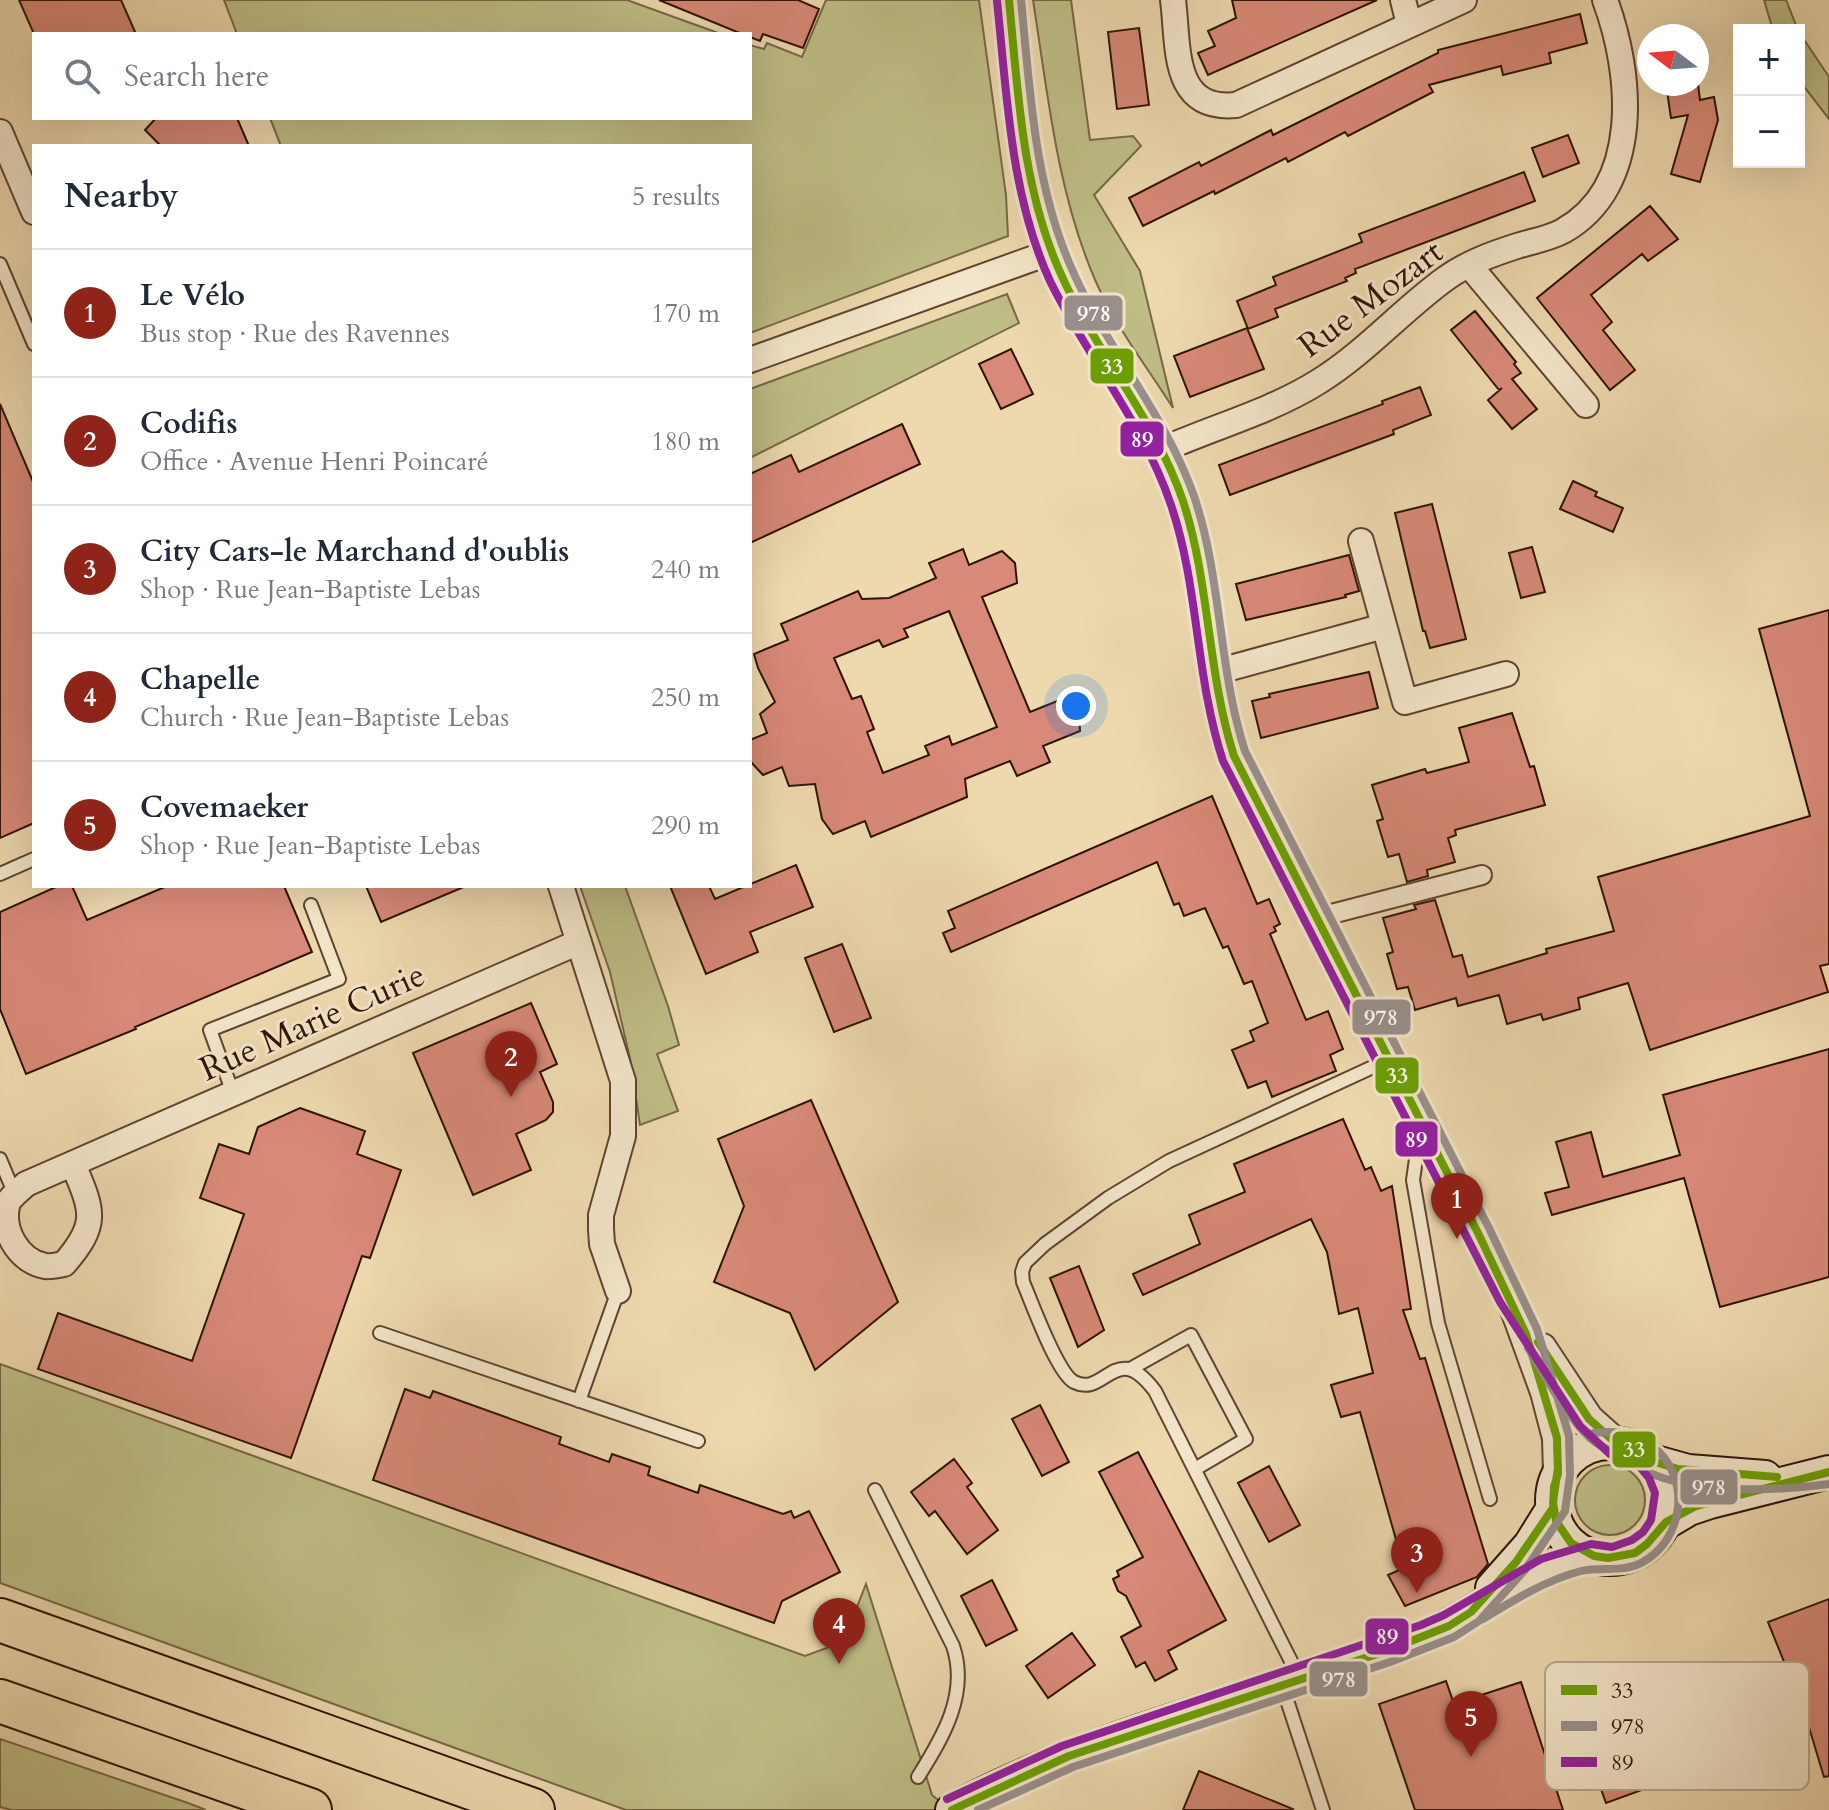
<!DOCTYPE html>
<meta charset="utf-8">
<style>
:root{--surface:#fff;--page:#f6f6f7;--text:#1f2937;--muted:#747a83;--line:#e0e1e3;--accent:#8f2418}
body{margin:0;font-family:Cardo,serif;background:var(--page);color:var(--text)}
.controls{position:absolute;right:24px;top:24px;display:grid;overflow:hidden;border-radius:0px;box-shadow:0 8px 32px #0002}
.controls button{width:72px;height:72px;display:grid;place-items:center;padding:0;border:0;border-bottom:2px solid var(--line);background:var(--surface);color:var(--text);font:40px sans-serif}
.compass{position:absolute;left:1637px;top:24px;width:72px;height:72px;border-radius:50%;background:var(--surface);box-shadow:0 8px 32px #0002;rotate:286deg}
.you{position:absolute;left:1076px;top:706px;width:28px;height:28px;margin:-20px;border:6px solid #fff;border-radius:50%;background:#1a73e8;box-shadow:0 0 0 12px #1a73e833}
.badge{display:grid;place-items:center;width:52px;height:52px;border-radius:50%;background:var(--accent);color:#fff;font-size:26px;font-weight:700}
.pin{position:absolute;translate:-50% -66px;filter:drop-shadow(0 2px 4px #0008)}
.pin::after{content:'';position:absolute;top:42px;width:28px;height:24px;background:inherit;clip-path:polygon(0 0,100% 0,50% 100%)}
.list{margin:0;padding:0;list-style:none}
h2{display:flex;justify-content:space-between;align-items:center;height:104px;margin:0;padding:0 32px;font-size:34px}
h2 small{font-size:26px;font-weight:400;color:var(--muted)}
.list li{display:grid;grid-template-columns:52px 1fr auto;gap:24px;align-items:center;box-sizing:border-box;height:128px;padding:0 32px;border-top:2px solid var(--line)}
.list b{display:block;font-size:30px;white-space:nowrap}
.list p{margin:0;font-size:26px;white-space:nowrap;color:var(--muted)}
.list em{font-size:26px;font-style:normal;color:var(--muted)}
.icon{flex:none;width:44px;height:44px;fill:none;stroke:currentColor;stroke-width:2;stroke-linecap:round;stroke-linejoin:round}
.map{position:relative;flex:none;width:1829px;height:1810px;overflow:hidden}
.search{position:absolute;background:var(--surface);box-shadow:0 8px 32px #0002;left:32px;top:32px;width:720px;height:88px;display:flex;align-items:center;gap:20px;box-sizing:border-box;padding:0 28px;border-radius:0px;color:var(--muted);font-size:30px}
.panel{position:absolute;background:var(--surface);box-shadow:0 8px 32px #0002;left:32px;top:144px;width:720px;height:744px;border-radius:0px}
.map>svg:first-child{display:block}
.green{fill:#bfbe86;stroke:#776847;stroke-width:2}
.building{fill:#d88977;stroke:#2f1308;stroke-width:2;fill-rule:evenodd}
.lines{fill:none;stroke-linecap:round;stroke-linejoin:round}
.service-casing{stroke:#5f4432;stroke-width:16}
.pedestrian-casing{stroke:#5f4432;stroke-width:22}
.minor-casing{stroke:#5f4432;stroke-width:28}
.tertiary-casing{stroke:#5f4432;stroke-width:32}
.secondary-casing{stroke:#2f1308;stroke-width:36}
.motorway-casing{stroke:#2f1308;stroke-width:46}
.service{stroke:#f4e6cb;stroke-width:12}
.pedestrian{stroke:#f4e6cb;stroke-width:18}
.minor{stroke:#f4e6cb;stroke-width:24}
.tertiary{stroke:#f4e6cb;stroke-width:28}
.secondary{stroke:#f4e6cb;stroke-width:32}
.motorway{stroke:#eed9af;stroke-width:42}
.bus-1-casing{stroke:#f4e6cb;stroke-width:14}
.bus-2-casing{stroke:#f4e6cb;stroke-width:14}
.bus-3-casing{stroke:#f4e6cb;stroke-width:14}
.bus-1{stroke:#6ca002;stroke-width:8}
.bus-2{stroke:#99908d;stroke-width:8}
.bus-3{stroke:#9320a3;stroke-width:8}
.labels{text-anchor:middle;stroke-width:6;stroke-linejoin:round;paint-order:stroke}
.street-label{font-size:34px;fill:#2f1308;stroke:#f4e6cb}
.key{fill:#f4e6cb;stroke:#b9a790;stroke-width:2}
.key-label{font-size:22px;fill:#2f1308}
.line-badge{stroke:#f4e6cb;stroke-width:3}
.badge-label{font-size:22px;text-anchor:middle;font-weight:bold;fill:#fff}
</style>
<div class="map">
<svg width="1829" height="1810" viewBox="0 0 1829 1810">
<rect width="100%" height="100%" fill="#eed9af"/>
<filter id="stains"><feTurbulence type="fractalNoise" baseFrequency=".0025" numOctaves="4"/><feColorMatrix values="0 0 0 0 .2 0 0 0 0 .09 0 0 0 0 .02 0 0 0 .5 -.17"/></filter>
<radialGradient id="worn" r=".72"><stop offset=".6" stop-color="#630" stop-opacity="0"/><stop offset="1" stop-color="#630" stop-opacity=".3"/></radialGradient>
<!-- green -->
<path class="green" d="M 224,0 L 627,0 L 721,34 L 237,34 Z
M 826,0 L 979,0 L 1006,195 L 1008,236 L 750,333 L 750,146 L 281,146 L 270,118 L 750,118 L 750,45 L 764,49 L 767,43 L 802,57 Z
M 1033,0 L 1071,0 L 1090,140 L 1133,136 L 1141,146 L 1094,195 L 1140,271 L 1173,408 C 1147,367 1116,327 1096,282 C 1057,193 1048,95 1033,0 Z
M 1764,0 L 1786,0 L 1798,30 L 1773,30 Z
M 1799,32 L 1829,77 L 1829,119 L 1799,80 Z
M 1007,294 L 1019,323 L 750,458 L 750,389 Z
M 580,886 L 625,886 L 668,1006 L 679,1045 L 657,1054 L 678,1111 L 640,1125 L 631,1063 L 610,972 Z
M 0,1364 L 805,1656 L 843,1642 L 866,1584 L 932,1795 L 950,1810 L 626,1810 L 0,1583 Z
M1575 1500a35 35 0 1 1 70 0a35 35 0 1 1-70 0Z
M 0,1739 L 188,1803 L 206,1810 L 12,1810 L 0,1807 Z"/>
<!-- building -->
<path class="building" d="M 19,0 L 121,0 L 136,34 L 34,34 Z
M 659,0 L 798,0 L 819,9 L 803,48 L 763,34 L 760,41 L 750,37 L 750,34 L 742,34 Z
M 1232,0 L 1377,0 L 1208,75 L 1198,53 L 1215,46 L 1208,31 L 1236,18 Z
M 1580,14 L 1587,43 L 1549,53 L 1551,63 L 1503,75 L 1501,66 L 1429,85 L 1433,92 L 1348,136 L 1345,132 L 1288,162 L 1286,158 L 1215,194 L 1214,191 L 1143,226 L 1129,198 L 1199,162 L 1201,166 L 1271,130 L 1273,135 L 1438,53 L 1438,50 Z
M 1139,28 L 1149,105 L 1117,109 L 1108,32 Z
M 1666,84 L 1698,84 L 1700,100 L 1714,97 L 1718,120 L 1700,182 L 1671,174 L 1688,115 L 1671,118 Z
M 156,118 L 237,118 L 249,146 L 161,146 L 145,130 Z
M 1568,135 L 1579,163 L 1543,177 L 1532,148 Z
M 1524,172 L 1535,201 L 1355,269 L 1356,273 L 1345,278 L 1347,281 L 1275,309 L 1278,317 L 1248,329 L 1237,301 L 1276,285 L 1273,277 L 1362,242 L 1359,234 Z
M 1650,206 L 1678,239 L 1648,261 L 1642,254 L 1591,295 L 1612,322 L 1603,330 L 1635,370 L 1610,390 L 1537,298 Z
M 1475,311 L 1516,362 L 1514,364 L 1521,373 L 1512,379 L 1537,409 L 1512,429 L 1488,400 L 1502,388 L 1499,390 L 1451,330 Z
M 1247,328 L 1264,369 L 1190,397 L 1174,356 Z
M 1011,349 L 1033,394 L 1001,409 L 979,364 Z
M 1420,387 L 1431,415 L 1393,430 L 1394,434 L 1230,495 L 1219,465 L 1383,404 L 1382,401 Z
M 0,404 L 34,484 L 34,823 L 0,838 Z
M 902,424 L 920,464 L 750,543 L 750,474 L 791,455 L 799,472 Z
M 1573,481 L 1597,492 L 1595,496 L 1623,508 L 1613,532 L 1560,509 Z
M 1432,504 L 1466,639 L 1430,648 L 1425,631 L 1423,631 L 1395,513 Z
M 1532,547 L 1545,592 L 1521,598 L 1509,553 Z
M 963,549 L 969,565 L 1002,551 L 1015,563 L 1017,583 L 982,597 L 1030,712 L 1065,698 L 1079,712 L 1080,731 L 1043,746 L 1050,762 L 1017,776 L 1010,761 L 965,779 L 967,797 L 871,837 L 865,821 L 833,834 L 822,819 L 815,784 L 789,786 L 782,767 L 763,775 L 750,761 L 750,740 L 767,733 L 760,714 L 775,702 L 758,668 L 754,654 L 788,640 L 781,624 L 858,591 L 862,599 L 889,598 L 936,578 L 929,563 ZM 949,611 L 997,727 L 952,745 L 949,736 L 925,746 L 929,755 L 883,773 L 867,732 L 874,729 L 861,696 L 852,699 L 834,658 L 879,640 L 883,647 L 908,637 L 904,629 Z
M 1349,555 L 1359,591 L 1345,595 L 1346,597 L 1246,620 L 1236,584 Z
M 1829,610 L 1829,964 L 1820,966 L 1828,992 L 1650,1050 L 1628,983 L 1578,998 L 1580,1009 L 1543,1020 L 1541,1014 L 1507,1024 L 1499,995 L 1458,1006 L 1456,998 L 1415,1010 L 1408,987 L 1397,989 L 1387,954 L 1393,952 L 1383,918 L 1416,909 L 1414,905 L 1435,900 L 1453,957 L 1462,955 L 1468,977 L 1547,953 L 1546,949 L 1614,931 L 1598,877 L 1810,816 L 1759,629 Z
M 1369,672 L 1378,708 L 1261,738 L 1252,701 L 1270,697 L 1269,694 Z
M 1512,713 L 1530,767 L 1534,766 L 1545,805 L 1455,830 L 1456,835 L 1448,838 L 1455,862 L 1427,870 L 1428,876 L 1407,882 L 1399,854 L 1388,857 L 1377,821 L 1383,819 L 1372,785 L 1425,769 L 1427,773 L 1469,762 L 1459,728 Z
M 1212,796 L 1257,904 L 1269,899 L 1280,924 L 1274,927 L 1276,931 L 1270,934 L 1306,1020 L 1328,1011 L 1343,1049 L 1330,1055 L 1336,1071 L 1272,1097 L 1266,1081 L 1248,1088 L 1232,1050 L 1254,1041 L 1250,1031 L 1268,1023 L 1252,981 L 1244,984 L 1228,946 L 1223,948 L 1205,908 L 1184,916 L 1179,903 L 1174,905 L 1157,862 L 951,952 L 943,933 L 955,928 L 948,911 Z
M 796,865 L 813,907 L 750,932 L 758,952 L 706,974 L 670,886 L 709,886 L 715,899 Z
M 58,886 L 72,886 L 87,920 L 167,886 L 284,886 L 312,952 L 135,1027 L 136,1029 L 26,1074 L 0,1009 L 0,912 Z
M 366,886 L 466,886 L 381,922 Z
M 842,944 L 871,1018 L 834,1032 L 805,958 Z
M 531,1003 L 557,1064 L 540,1072 L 553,1102 L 553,1112 L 546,1120 L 516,1134 L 531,1170 L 473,1195 L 413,1053 Z
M 1829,1049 L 1829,1277 L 1720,1307 L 1684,1178 L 1552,1215 L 1545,1193 L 1569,1187 L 1556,1142 L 1591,1132 L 1603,1177 L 1680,1155 L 1663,1095 Z
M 811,1100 L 898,1302 L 815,1370 L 790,1313 L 714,1282 L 744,1206 L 718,1139 Z
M 300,1108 L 365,1131 L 357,1154 L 401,1170 L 370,1258 L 362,1256 L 291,1458 L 38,1369 L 58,1313 L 192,1361 L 244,1214 L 200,1198 L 219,1144 L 249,1154 L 258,1127 Z
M 1343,1119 L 1365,1170 L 1371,1167 L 1381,1191 L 1392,1186 L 1411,1309 L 1403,1310 L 1420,1359 L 1425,1358 L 1488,1564 L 1477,1577 L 1405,1606 L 1388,1575 L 1404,1568 L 1360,1412 L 1341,1417 L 1331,1385 L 1373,1373 L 1358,1308 L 1339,1314 L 1327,1252 L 1311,1219 L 1143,1295 L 1133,1274 L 1200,1244 L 1189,1215 L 1245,1192 L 1234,1164 Z
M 1079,1266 L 1104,1330 L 1078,1347 L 1050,1278 Z
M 405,1389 L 430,1398 L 433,1391 L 561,1437 L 559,1444 L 609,1462 L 612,1454 L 650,1467 L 648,1475 L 698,1493 L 700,1485 L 783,1514 L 791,1511 L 794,1518 L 809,1511 L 840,1572 L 782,1601 L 774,1623 L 373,1480 Z
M 1040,1405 L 1069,1462 L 1042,1476 L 1012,1419 Z
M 1138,1452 L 1226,1620 L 1168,1651 L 1177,1669 L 1155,1681 L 1145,1662 L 1136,1667 L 1121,1637 L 1141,1626 L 1126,1596 L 1118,1591 L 1113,1579 L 1119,1576 L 1117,1571 L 1143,1557 L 1099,1472 Z
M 954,1459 L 972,1483 L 967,1487 L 998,1530 L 967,1554 L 935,1511 L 929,1516 L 911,1492 Z
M 1269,1466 L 1300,1525 L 1269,1542 L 1238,1483 Z
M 992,1580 L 1017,1630 L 986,1646 L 961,1596 Z
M 1829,1599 L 1829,1776 L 1824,1777 L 1805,1714 L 1768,1622 Z
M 1072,1633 L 1095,1665 L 1048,1698 L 1026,1666 Z
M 1604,1676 L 1612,1699 L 1641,1688 L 1675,1778 L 1606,1803 L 1565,1690 Z
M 1446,1681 L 1454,1704 L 1521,1682 L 1563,1810 L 1415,1810 L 1379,1704 Z
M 1199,1771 L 1293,1809 L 1292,1810 L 1183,1810 Z"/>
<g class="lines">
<defs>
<path id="service" d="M 0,264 L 34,344
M 0,874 L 34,859
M 233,1093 L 210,1030 L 339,979 L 311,905
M 1434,1147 L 1416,1159 L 1413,1180 L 1438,1323 L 1490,1499
M 0,1159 L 15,1195
M 380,1333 L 698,1441
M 1132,1368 L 1191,1335 L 1246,1439 L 1195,1469
M 579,1401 L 618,1291
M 875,1490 L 953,1646 C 969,1694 943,1737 918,1777
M 1299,1677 L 1155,1391 C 1115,1338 1106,1398 1074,1382 C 1057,1373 1032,1303 1023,1282 L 1022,1272 L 1025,1263 L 1045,1244 L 1108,1198 L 1169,1161 L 1388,1060
M 1282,1685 L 1323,1810"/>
<path id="pedestrian" d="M 1316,918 L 1482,875"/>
<path id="minor" d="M 1173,0 C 1179,47 1171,111 1236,105 L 1464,0
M 1403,0 L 1409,24
M 0,132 L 34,212
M 1469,265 L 1586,405
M 750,360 L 1051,252
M 1162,450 C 1213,427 1270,412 1318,382 C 1365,353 1401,311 1445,279 C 1467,263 1492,254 1517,246 C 1533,241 1548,239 1563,231 C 1643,186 1632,73 1605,0
M 1361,541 L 1405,702 L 1506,674
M 1212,673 L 1384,626
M 561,886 L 623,1081 L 623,1136 L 601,1215 L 601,1229 L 602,1244 L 618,1291
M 73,1164 C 92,1210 100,1223 64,1264 C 58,1265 50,1267 45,1266 C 18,1261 0,1229 8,1202 C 12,1196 21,1189 26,1184 L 579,942"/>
<path id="tertiary" d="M 1009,0 C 1019,91 1022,188 1060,273 C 1096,352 1156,419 1183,502 C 1210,585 1203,674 1234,756 L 1510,1296 L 1545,1392 L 1557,1438 L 1558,1474
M 1542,1348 L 1589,1419 L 1617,1444"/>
<path id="secondary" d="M1552 1501a58 58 0 1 1 116 0a58 58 0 1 1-116 0Z
M 1652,1461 L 1688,1471 L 1765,1477
M 1662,1525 L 1689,1509 L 1710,1502 L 1829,1472
M 1492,1588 L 1530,1545 L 1553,1508
M 952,1810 C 1100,1730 1269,1697 1425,1636 C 1462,1621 1494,1597 1528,1578 C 1549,1568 1571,1561 1593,1556"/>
<path id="motorway" d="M 0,1620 L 533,1810
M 0,1701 L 310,1810"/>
</defs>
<!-- service casing -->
<use href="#service" class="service-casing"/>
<!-- pedestrian casing -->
<use href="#pedestrian" class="pedestrian-casing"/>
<!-- minor casing -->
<use href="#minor" class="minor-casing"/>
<!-- tertiary casing -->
<use href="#tertiary" class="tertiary-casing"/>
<!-- secondary casing -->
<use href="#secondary" class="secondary-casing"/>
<!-- motorway casing -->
<use href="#motorway" class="motorway-casing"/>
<!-- service -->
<use href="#service" class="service"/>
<!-- pedestrian -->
<use href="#pedestrian" class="pedestrian"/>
<!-- minor -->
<use href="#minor" class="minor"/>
<!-- tertiary -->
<use href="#tertiary" class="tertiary"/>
<!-- secondary -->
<use href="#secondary" class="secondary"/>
<!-- motorway -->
<use href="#motorway" class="motorway"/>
<defs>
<path id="bus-1" d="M 1538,1342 L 1589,1419 L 1617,1444 L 1636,1450 L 1652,1461 L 1678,1469 L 1777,1477
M 1557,1446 L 1558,1468 L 1553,1502 L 1556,1521 L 1571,1543 L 1594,1556 L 1608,1558 L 1635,1553 L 1647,1544 L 1666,1522 L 1696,1506 L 1829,1472
M 952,1810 L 1069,1756 L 1386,1651 L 1449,1626 L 1471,1612 L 1516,1562 L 1553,1508 L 1554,1487 L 1558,1474 L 1557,1438 L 1526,1334 L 1478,1233 L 1234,756 C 1207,672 1210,583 1183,501 C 1155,418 1095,352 1060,272 C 1022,187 1018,92 1009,0"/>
<path id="bus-2" d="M 1528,1348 C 1547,1379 1564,1413 1590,1438 C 1602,1449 1615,1452 1628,1459 C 1635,1463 1641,1469 1648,1472 C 1693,1494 1780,1491 1829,1484
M 1483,1619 C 1514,1600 1546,1580 1581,1571 C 1602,1566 1621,1573 1641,1563 C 1685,1540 1692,1476 1652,1446 C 1635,1433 1615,1430 1594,1433
M 978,1810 L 1073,1767 L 1390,1662 L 1454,1637 L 1479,1621 L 1525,1570 L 1565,1511 L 1570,1475 L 1569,1436 L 1537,1329 L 1489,1228 L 1245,751 C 1218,668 1222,579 1194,496 C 1165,413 1105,347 1071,267 C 1034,183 1030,90 1021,0"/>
<path id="bus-3" d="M 947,1799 L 1062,1746 L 1421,1625 L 1444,1615 L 1541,1559 L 1591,1544 L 1612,1547 L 1632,1540 L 1643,1532 L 1651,1520 L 1655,1493 L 1649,1478 L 1639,1466 L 1610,1454 L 1580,1426 L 1500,1302 L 1223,761 C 1195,676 1199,587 1171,505 C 1144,424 1087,357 1050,281 C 1010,194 1007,94 997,1"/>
</defs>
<!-- bus-1 casing -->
<use href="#bus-1" class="bus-1-casing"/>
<!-- bus-2 casing -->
<use href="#bus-2" class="bus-2-casing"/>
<!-- bus-3 casing -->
<use href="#bus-3" class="bus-3-casing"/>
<!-- bus-1 -->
<use href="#bus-1" class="bus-1"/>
<!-- bus-2 -->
<use href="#bus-2" class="bus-2"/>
<!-- bus-3 -->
<use href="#bus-3" class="bus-3"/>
</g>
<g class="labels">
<!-- street labels -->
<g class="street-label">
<text transform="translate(1370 298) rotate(-37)" y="12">Rue Mozart</text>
<text transform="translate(312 1021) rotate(-24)" y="12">Rue Marie Curie</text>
</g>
</g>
<!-- legend -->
<rect x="1545" y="1662" width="264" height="128" rx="12" class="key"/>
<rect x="1561" y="1685" width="36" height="10" fill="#6ca002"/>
<rect x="1561" y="1721" width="36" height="10" fill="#99908d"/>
<rect x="1561" y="1757" width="36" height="10" fill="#9320a3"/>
<g class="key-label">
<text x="1611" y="1698">33</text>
<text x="1611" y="1734">978</text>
<text x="1611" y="1770">89</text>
</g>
<g class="line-badge">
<rect x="1063" y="294" width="61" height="38" rx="8" fill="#99908d"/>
<rect x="1089" y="347" width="46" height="38" rx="8" fill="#6ca002"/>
<rect x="1119" y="420" width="46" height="38" rx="8" fill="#9320a3"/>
<rect x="1351" y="998" width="61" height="38" rx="8" fill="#99908d"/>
<rect x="1374" y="1056" width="46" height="39" rx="8" fill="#6ca002"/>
<rect x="1394" y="1120" width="45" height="38" rx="8" fill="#9320a3"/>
<rect x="1611" y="1430" width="46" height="39" rx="8" fill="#6ca002"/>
<rect x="1679" y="1468" width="60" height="38" rx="8" fill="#99908d"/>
<rect x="1364" y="1617" width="46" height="39" rx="8" fill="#9320a3"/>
<rect x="1308" y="1660" width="61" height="38" rx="8" fill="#99908d"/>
</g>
<g class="badge-label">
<text x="1094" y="321">978</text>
<text x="1112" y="374">33</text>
<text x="1142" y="447">89</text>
<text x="1381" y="1025">978</text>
<text x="1397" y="1083">33</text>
<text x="1416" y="1147">89</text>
<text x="1634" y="1457">33</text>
<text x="1709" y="1495">978</text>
<text x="1387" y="1644">89</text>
<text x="1339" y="1687">978</text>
</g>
<rect width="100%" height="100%" filter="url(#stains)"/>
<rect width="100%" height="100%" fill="url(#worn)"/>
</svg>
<div class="controls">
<button>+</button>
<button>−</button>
</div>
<svg class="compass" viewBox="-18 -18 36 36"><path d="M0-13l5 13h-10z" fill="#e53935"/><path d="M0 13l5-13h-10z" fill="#747a83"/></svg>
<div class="you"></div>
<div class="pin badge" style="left:1457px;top:1239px">1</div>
<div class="pin badge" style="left:511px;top:1097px">2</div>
<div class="pin badge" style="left:1417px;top:1593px">3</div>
<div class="pin badge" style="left:839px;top:1664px">4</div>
<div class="pin badge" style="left:1471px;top:1757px">5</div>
<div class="search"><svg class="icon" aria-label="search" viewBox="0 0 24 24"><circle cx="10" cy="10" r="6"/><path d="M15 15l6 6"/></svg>Search here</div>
<section class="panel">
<h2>Nearby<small>5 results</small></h2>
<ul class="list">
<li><span class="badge">1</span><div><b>Le Vélo</b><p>Bus stop · Rue des Ravennes</p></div><em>170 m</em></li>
<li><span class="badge">2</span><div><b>Codifis</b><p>Office · Avenue Henri Poincaré</p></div><em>180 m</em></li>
<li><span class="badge">3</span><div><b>City Cars-le Marchand d'oublis</b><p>Shop · Rue Jean-Baptiste Lebas</p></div><em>240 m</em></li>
<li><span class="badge">4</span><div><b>Chapelle</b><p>Church · Rue Jean-Baptiste Lebas</p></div><em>250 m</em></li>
<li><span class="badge">5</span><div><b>Covemaeker</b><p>Shop · Rue Jean-Baptiste Lebas</p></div><em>290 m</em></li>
</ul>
</section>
</div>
